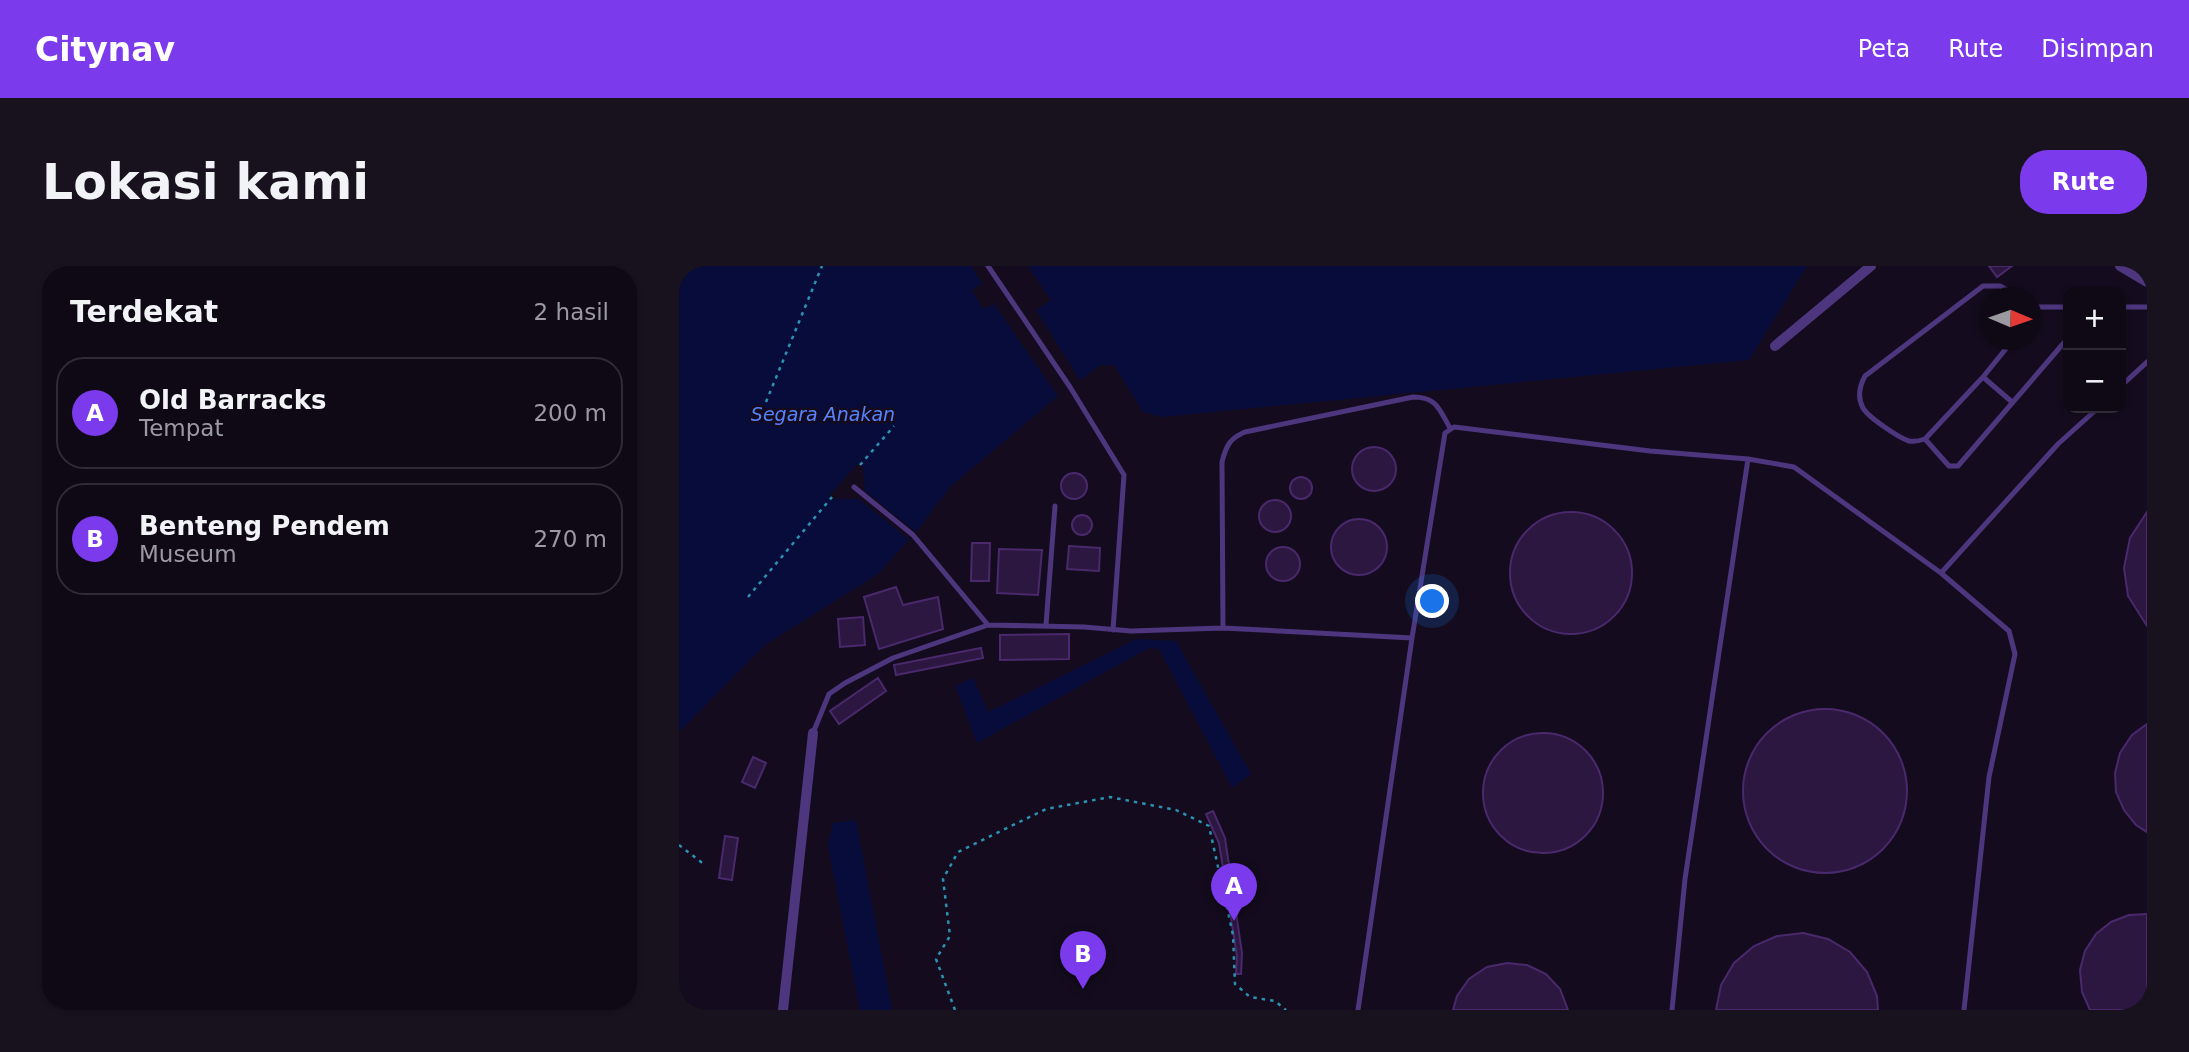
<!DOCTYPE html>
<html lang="id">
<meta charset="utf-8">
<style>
:root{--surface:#0f0916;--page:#18121f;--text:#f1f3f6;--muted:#9b9aa1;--line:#2f2a35;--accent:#7c3aed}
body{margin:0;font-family:"DejaVu Sans",sans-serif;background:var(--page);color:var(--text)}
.controls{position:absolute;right:21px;top:21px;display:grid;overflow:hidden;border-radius:14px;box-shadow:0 2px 5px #0004}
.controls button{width:63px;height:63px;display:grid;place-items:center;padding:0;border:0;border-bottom:2px solid var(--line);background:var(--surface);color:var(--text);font:35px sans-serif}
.compass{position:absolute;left:1300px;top:21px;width:63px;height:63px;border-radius:50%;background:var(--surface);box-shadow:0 2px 5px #0004;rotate:92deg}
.you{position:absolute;left:754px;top:336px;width:24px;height:24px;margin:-18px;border:5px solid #fff;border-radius:50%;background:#1a73e8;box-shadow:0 0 0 10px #1a73e833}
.badge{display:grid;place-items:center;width:46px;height:46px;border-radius:50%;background:var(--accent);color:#fff;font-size:23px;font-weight:700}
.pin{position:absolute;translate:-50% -58px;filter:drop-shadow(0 2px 4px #0008)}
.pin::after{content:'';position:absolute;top:37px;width:24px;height:21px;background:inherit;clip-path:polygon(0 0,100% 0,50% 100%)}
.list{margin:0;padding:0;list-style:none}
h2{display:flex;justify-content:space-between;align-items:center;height:91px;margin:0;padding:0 28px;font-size:30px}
h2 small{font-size:23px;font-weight:400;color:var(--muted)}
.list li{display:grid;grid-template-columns:46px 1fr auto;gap:21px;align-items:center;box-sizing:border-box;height:112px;margin:0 14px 14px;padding:0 14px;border:2px solid var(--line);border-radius:28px}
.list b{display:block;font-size:26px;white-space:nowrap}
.list p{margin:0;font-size:23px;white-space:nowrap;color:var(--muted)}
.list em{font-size:23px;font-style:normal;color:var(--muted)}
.map{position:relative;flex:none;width:1468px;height:744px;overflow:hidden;border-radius:28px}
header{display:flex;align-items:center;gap:42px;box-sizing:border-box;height:98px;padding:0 35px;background:var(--accent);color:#fff}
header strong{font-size:33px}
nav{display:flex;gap:38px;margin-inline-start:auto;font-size:24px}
.intro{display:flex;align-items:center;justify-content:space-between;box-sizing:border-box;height:168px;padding:0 42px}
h1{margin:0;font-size:49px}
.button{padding:18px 32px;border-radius:28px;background:var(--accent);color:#fff;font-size:24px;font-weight:700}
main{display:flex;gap:42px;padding:0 42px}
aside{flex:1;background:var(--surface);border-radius:28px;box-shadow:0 2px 5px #0004}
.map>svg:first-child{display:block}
.water{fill:#080c3b}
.pier{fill:#140c1e}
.building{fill:#2b173f;stroke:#49296c;stroke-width:2}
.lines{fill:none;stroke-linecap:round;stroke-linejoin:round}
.path{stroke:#2b93b1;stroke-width:2.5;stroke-dasharray:3.5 5;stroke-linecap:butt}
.lane{stroke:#4d367e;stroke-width:5}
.street{stroke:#4d367e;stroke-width:10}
.labels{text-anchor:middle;stroke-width:5;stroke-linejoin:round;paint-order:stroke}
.water-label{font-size:19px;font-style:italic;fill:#5782ff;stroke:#140c1e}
</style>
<header>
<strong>Citynav</strong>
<nav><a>Peta</a><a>Rute</a><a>Disimpan</a></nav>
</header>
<div class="intro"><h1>Lokasi kami</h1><a class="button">Rute</a></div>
<main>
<aside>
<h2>Terdekat<small>2 hasil</small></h2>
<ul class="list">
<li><span class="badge">A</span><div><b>Old Barracks</b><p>Tempat</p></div><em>200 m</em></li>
<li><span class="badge">B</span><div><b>Benteng Pendem</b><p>Museum</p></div><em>270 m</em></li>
</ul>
</aside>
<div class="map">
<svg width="1468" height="744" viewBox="0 0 1468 744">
<rect width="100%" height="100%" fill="#140c1e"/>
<!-- water -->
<path class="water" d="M 0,0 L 1128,0 L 1070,94 L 483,151 L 464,146 L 435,99 L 422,99 L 379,130 L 272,220 L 237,266 L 199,308 L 86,379 L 0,466 Z
M 457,373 L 497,375 L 572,508 L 553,522 L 480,383 L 470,382 L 298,477 L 276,420 L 294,412 L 309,446 Z
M 177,554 L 213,744 L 181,744 L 149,580 L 154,557 Z"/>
<!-- pier -->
<path class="pier" d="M 292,0 L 349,0 L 372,34 L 357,44 L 401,114 L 379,130 L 315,38 L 304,43 L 293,24 L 303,17 Z
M 179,197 L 184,201 L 186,225 L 237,266 L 229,273 L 180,233 L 154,233 L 151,229 Z"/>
<!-- building -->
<path class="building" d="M 1310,0 L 1333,0 L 1318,11 Z
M673 203a22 22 0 1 1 44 0a22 22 0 1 1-44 0Z
M382 220a13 13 0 1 1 26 0a13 13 0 1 1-26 0Z
M611 222a11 11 0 1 1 22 0a11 11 0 1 1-22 0Z
M580 250a16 16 0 1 1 32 0a16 16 0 1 1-32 0Z
M831 307a61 61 0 1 1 122 0a61 61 0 1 1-122 0Z
M 1468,246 L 1468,360 L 1449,330 L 1445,302 L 1451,272 Z
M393 259a10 10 0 1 1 20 0a10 10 0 1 1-20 0Z
M652 281a28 28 0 1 1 56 0a28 28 0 1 1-56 0Z
M 293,277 L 311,277 L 310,315 L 292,315 Z
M 390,280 L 421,282 L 420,305 L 388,303 Z
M587 298a17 17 0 1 1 34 0a17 17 0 1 1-34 0Z
M 320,283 L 363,284 L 359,329 L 318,327 Z
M 217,321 L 224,339 L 259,331 L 264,363 L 200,383 L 185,331 Z
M 184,351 L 186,379 L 161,381 L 159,353 Z
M 390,368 L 390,393 L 321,394 L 321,369 Z
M 302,382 L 304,392 L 217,409 L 215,399 Z
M 199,412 L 207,425 L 160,458 L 151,445 Z
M1064 525a82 82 0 1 1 164 0a82 82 0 1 1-164 0Z
M 1468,458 L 1468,566 L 1457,559 L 1445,544 L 1437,526 L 1436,507 L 1441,487 L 1453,469 Z
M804 527a60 60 0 1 1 120 0a60 60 0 1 1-120 0Z
M 74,491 L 87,497 L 76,522 L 63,516 Z
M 534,545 L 546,572 L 563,687 L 562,708 L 557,708 L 558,690 L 540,577 L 527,548 Z
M 46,570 L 59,572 L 53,614 L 40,612 Z
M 1468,648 L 1468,744 L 1411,744 L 1403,726 L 1401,704 L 1406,685 L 1417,668 L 1432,656 L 1450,649 Z
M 1124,667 L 1149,673 L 1171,686 L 1188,706 L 1198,730 L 1199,744 L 1037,744 L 1042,719 L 1055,697 L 1075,680 L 1098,670 Z
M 828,697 L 848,699 L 867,708 L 881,723 L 889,744 L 774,744 L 778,730 L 790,713 L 808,701 Z"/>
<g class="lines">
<!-- path -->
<path class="path" d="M 87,136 L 143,0
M 181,199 L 215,160
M 69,331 L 153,231
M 0,579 L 26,599
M 276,744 L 257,693 L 271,670 L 264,613 L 279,586 L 367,543 L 431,531 L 497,544 L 530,560 L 554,669 L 556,718 L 571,731 L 596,735 L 607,744"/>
<!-- lane -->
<path class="lane" d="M 309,0 L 391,121 L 445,209 L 434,364
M 1442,41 L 1468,41
M 1352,50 L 1360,41 L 1389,41
M 1334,74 L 1304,111 L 1246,173 C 1240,175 1236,176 1230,175 C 1220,172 1189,151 1184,142 C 1178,131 1180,121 1186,110 L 1304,20 L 1321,20 L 1343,32
M 1304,111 L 1333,136
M 1442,120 L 1468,96
M 1246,173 L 1270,200 L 1279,200 L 1389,72
M 175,221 L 234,269 L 309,359
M 1262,307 L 1379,178 L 1419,142
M 367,359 L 376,240
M 544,362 L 543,196 C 547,180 551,172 566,166 L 734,131 C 758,131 760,143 771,162
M 134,467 L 150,428 L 166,417 L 214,392 L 309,359 L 405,361 L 452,365 L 544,362 L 733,372
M 679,744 L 733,372 L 766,167 L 775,161 L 971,185 L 1069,193 L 1115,201 L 1262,307 L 1330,365 L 1336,388 L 1310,511 L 1285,744
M 993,744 L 1006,613 L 1069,193"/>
<!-- street -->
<path class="street" d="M 1441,0 L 1468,16
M 1096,80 L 1192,0
M 104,744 L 134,467"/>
</g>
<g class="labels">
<!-- water labels -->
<g class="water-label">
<text x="144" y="155">Segara Anakan</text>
</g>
</g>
</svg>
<div class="controls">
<button>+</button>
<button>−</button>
</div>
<svg class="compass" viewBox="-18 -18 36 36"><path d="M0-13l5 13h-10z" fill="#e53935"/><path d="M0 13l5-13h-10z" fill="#9b9aa1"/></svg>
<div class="you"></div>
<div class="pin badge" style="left:555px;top:655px">A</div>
<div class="pin badge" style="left:404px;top:723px">B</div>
</div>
</main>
